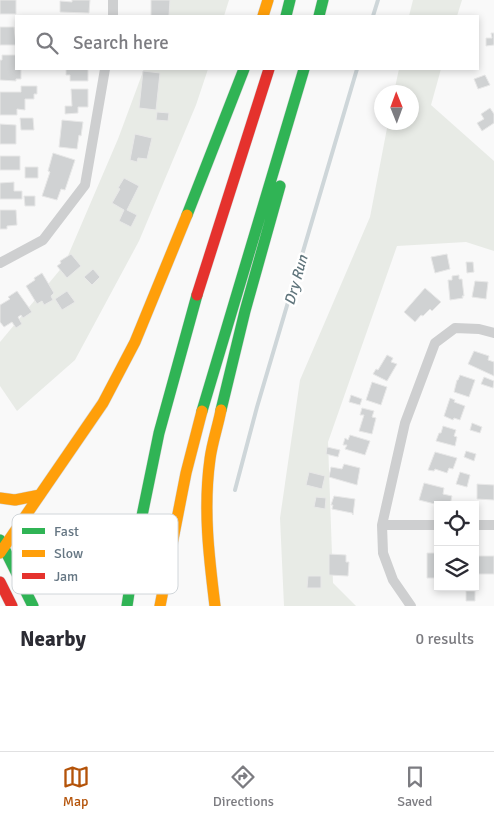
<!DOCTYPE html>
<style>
:root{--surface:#fff;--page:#f7f7f7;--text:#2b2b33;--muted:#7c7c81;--line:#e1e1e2;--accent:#b45309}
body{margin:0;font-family:Signika,sans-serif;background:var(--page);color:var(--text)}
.controls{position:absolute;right:15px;bottom:15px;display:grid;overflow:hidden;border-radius:0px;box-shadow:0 2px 8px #0003}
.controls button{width:45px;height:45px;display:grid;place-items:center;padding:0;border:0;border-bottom:1px solid var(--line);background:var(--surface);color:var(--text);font:25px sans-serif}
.compass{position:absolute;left:374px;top:85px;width:45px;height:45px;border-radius:50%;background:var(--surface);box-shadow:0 2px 8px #0003;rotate:359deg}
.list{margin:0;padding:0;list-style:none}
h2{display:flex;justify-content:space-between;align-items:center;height:65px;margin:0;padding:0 20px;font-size:21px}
h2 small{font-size:16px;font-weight:400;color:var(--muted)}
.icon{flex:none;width:28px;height:28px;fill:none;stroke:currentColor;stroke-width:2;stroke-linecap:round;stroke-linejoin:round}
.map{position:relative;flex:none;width:494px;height:606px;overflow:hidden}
.search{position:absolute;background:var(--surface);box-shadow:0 2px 8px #0003;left:15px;right:15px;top:15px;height:55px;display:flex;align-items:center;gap:12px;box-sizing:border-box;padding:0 18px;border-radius:0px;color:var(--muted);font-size:19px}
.sheet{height:145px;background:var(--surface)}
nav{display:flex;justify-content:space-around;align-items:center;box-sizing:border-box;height:70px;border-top:1px solid var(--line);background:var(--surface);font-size:14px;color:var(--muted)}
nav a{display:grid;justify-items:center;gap:2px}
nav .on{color:var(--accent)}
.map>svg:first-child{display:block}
.green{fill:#e8ebe6}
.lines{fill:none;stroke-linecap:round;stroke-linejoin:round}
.stream{stroke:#ced6d9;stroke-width:4}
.building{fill:#d0d2d3;stroke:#e8e8e8}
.fast-casing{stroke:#d5d6d7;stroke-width:12}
.slow-casing{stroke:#d5d6d7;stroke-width:12}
.jam-casing{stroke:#d5d6d7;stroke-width:12}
.street{stroke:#cecfd0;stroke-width:10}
.fast{stroke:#30b455;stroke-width:11}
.slow{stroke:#ff9f0a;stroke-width:11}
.jam{stroke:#e5322d;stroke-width:11}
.labels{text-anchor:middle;stroke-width:5;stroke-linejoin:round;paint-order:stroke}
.water-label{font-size:15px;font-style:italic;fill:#60757c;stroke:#fff}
.key{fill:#fff;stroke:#d1d6da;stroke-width:1}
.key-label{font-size:14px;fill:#657683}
</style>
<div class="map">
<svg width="494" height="606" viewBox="0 0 494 606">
<rect width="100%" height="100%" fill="#f9f9f9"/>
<!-- green -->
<path class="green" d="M 170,0 L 229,0 L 224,16 L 163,16 Z
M 413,0 L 462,0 L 457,16 L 409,16 Z
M 144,69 L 208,69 L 196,105 L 139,241 L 75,360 L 17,411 L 0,386 L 0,342 L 64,265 L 118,139 Z
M 399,69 L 441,69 L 431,105 L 494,161 L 494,251 L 466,242 L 397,246 L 328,442 L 333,583 L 356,606 L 284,606 L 280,518 L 300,380 L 370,217 L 388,123 L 412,122 L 412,92 L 394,92 Z"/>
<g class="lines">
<!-- stream -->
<path class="stream" d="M 373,16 L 378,0
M 235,490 L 257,407 L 357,69"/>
</g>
<!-- building -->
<path class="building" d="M 0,0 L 16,0 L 16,14 L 0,14 Z
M 72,0 L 90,0 L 89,13 L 60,12 L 60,1 L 72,2 Z
M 151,0 L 170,0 L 169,16 L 151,16 Z
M 0,27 L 14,27 L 16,45 L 0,45 Z
M 491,33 L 494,33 L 494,45 L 486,46 L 486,38 L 492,38 Z
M 2,55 L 16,55 L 16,69 L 21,69 L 21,79 L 16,79 L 16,81 L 0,80 L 0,60 L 2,60 Z
M 66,69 L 88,69 L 88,81 L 70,81 L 70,75 L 66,75 Z
M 143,71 L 160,73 L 156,110 L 139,108 Z
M 485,75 L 490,85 L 478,89 L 474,79 Z
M 21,86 L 37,86 L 37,94 L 34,94 L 34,99 L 25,99 L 25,110 L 17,109 L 17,115 L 0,115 L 0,92 L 21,92 Z
M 71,89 L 88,89 L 88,107 L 78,107 L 78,113 L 65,114 L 65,106 L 72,106 Z
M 490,108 L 494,114 L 494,123 L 482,131 L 477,123 L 484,119 L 481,114 Z
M 157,112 L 169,113 L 168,121 L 156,120 Z
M 20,118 L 33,118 L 34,130 L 21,130 Z
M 62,120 L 83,122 L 81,136 L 79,135 L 77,149 L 59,147 Z
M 0,124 L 16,125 L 16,144 L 0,144 Z
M 135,134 L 152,138 L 147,159 L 138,158 L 137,162 L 130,160 Z
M 53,153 L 75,160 L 65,190 L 61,189 L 57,200 L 42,196 L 50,172 L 48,171 Z
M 0,156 L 20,156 L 20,170 L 0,170 Z
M 25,167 L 38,167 L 38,178 L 25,178 Z
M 124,178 L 139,186 L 127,210 L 137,215 L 131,227 L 119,221 L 124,210 L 112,203 L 120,189 L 118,188 Z
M 14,182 L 14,191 L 22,191 L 22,199 L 0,199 L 0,183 Z
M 24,196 L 35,196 L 35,206 L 25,206 Z
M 0,210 L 16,210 L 17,225 L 7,226 L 7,229 L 0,229 Z
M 71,254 L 81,266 L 67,278 L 57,266 L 61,263 L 60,261 Z
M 447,254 L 450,269 L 435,273 L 431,257 Z
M 466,262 L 473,262 L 474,272 L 467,273 Z
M 93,269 L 100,277 L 92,285 L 84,277 Z
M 42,273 L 54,293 L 51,296 L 53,300 L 44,305 L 42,301 L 37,304 L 26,286 L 35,280 L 34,278 Z
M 459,275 L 459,279 L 462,279 L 464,296 L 462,296 L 463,298 L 450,300 L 448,280 L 452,280 L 452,276 Z
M 475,281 L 488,282 L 486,299 L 472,297 Z
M 425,288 L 441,302 L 432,311 L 430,309 L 423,316 L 421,315 L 415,322 L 404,312 Z
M 17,291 L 32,312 L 23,318 L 21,315 L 18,317 L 22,324 L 16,328 L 12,322 L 4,327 L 0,322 L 0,305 L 10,299 L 8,297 Z
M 67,291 L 75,302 L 62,310 L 55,299 Z
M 474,351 L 489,356 L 488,360 L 494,362 L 494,376 L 468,364 Z
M 387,355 L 393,358 L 391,362 L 397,364 L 387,381 L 373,374 L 376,369 L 378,370 Z
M 460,375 L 475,380 L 469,397 L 454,392 L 457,380 L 458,380 Z
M 484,377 L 494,381 L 493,388 L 481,384 Z
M 372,382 L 387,387 L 381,405 L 366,400 Z
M 351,395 L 362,399 L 360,405 L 349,402 Z
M 450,398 L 455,400 L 454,402 L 465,406 L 460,420 L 454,418 L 453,420 L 444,416 Z
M 362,408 L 374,411 L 372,417 L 376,418 L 372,434 L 359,431 L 364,415 L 360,415 Z
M 472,423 L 482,427 L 480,433 L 470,430 Z
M 443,426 L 456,430 L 454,436 L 457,437 L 455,446 L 436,441 L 439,433 L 441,433 Z
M 350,435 L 370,441 L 365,455 L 345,449 L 347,445 L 343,445 L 345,438 L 348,440 Z
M 327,447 L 340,450 L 338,457 L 326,454 Z
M 466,451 L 476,454 L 474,461 L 464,457 Z
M 435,452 L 457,458 L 453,469 L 449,468 L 447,473 L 435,469 L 434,471 L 428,470 Z
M 344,464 L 360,468 L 357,485 L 329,477 L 331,467 L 342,469 Z
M 309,472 L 325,476 L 322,489 L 306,485 Z
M 460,472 L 470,475 L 467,487 L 456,484 Z
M 424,483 L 444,488 L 443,494 L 452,496 L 450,505 L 439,505 L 419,500 Z
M 477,484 L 494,485 L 494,500 L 477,499 Z
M 334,496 L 355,499 L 353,515 L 352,513 L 332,509 L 333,505 L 331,505 Z
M 316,497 L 326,498 L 325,509 L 314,507 Z
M 427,553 L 438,553 L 438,578 L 427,578 Z
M 329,554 L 346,555 L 346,562 L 349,562 L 348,576 L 329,575 Z
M 479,556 L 494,556 L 494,574 L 475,574 L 475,557 Z
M 308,576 L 321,576 L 321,588 L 307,588 Z
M 466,591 L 475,591 L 475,601 L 466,601 Z"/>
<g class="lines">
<defs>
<path id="fast" d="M 286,16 L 290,0
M 319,16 L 323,0
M 187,215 L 244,69
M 221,410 L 245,311 L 280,186
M 202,411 L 304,69
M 0,540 L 33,606
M 127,606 L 137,540 L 159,433 L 197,295"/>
<path id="slow" d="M 263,16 L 268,0
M 0,498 L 15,500 L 40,495
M 0,553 L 103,403 L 135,342 L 187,215
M 160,606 L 186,473 L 202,411
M 215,606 C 209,557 203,509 210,459 C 212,443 218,426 221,410"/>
<path id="jam" d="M 197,295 L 269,69
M 0,582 L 12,606"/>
</defs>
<!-- fast casing -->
<use href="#fast" class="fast-casing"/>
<!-- slow casing -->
<use href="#slow" class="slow-casing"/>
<!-- jam casing -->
<use href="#jam" class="jam-casing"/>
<!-- street -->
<path class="street" d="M 113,16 L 113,0
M 0,263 L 43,240 L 85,185 L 105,69
M 382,525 L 438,525
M 475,525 L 494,525
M 411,606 L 393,580 L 383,553 L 382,525 L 405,423 L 435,343 L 455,328 L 479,329 L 494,333"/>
<!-- fast -->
<use href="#fast" class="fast"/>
<!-- slow -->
<use href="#slow" class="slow"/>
<!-- jam -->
<use href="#jam" class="jam"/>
</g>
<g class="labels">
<!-- water labels -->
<g class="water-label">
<text transform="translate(296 280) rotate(-74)" y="5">Dry Run</text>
</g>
</g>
<!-- legend -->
<rect x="12" y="514" width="166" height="80" rx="8" class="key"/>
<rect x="22" y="528" width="23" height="6" fill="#30b455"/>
<rect x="22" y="550" width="23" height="7" fill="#ff9f0a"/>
<rect x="22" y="573" width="23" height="6" fill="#e5322d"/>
<g class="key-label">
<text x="54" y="536">Fast</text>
<text x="54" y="558">Slow</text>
<text x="54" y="581">Jam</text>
</g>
</svg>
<div class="controls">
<button><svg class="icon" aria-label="locate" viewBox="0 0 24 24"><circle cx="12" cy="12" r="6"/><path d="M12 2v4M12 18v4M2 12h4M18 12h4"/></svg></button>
<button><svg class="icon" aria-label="layers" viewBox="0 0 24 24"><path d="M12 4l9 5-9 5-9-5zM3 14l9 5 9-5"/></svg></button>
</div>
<svg class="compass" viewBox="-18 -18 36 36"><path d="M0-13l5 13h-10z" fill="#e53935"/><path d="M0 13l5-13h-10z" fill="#7c7c81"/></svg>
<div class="search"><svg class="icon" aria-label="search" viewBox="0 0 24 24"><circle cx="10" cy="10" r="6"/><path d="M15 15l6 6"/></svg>Search here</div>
</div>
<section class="sheet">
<h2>Nearby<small>0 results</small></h2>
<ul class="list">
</ul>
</section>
<nav>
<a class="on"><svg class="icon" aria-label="map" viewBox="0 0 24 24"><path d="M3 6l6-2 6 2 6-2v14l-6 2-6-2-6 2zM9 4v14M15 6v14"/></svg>Map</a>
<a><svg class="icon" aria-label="directions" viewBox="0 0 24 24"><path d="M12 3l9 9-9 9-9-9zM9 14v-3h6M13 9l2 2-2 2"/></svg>Directions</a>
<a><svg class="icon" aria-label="saved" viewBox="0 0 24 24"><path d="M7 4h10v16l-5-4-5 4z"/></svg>Saved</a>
</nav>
